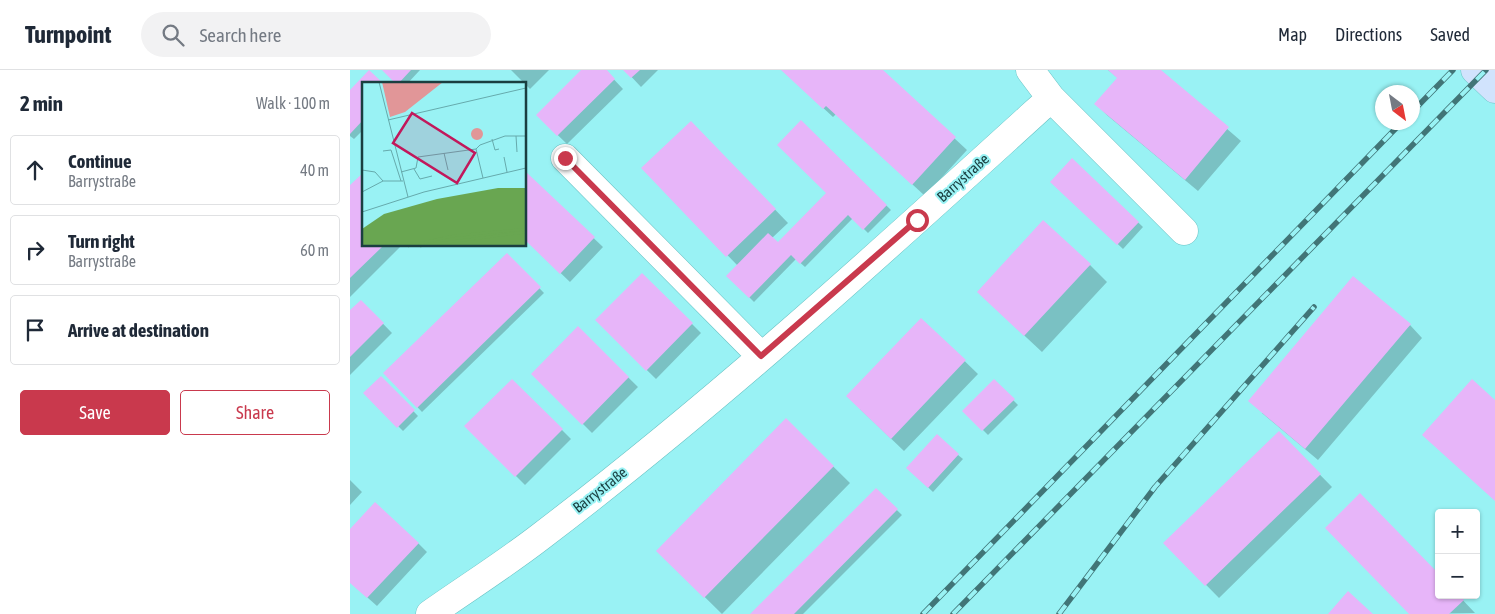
<!DOCTYPE html>
<meta charset="utf-8">
<style>
:root{--surface:#fff;--page:#f2f2f3;--text:#1f2937;--muted:#747a83;--line:#e0e1e3;--accent:#c9394d}
body{margin:0;font-family:"Asap Condensed",sans-serif;background:var(--page);color:var(--text)}
.controls{position:absolute;right:15px;bottom:15px;display:grid;overflow:hidden;border-radius:5px;box-shadow:0 1px 4px #0004}
.controls button{width:45px;height:45px;display:grid;place-items:center;padding:0;border:0;border-bottom:1px solid var(--line);background:var(--surface);color:var(--text);font:25px sans-serif}
.compass{position:absolute;left:1025px;top:15px;width:45px;height:45px;border-radius:50%;background:var(--surface);box-shadow:0 1px 4px #0004;rotate:148deg}
.stop{position:absolute;width:15px;height:15px;margin:-11px;border:4px solid #c9394d;border-radius:50%;background:#fff}
.stop.end{background:#c9394d;border-color:#fff;box-shadow:0 1px 5px #0008}
.list{margin:0;padding:0;list-style:none}
h2{display:flex;justify-content:space-between;align-items:center;height:65px;margin:0;padding:0 20px;font-size:21px}
h2 small{font-size:16px;font-weight:400;color:var(--muted)}
.list li{display:grid;grid-template-columns:32px 1fr auto;gap:15px;align-items:center;box-sizing:border-box;height:70px;margin:0 10px 10px;padding:0 10px;border:1px solid var(--line);border-radius:5px}
.list b{display:block;font-size:19px;white-space:nowrap}
.list p{margin:0;font-size:16px;white-space:nowrap;color:var(--muted)}
.list em{font-size:16px;font-style:normal;color:var(--muted)}
.actions{display:flex;gap:10px;padding:15px 20px}
.actions a{flex:1;padding:11px 0;border:1px solid var(--accent);border-radius:5px;text-align:center;font-size:18px;color:var(--accent)}
.actions .main{background:var(--accent);color:#fff}
.icon{flex:none;width:28px;height:28px;fill:none;stroke:currentColor;stroke-width:2;stroke-linecap:round;stroke-linejoin:round}
.map{position:relative;flex:none;width:1145px;height:544px;overflow:hidden}
header{display:flex;align-items:center;gap:30px;box-sizing:border-box;height:70px;padding:0 25px;background:var(--surface);border-bottom:1px solid var(--line)}
header strong{font-size:24px}
nav{display:flex;gap:28px;margin-inline-start:auto;font-size:18px}
.search{width:350px;height:45px;background:var(--page);display:flex;align-items:center;gap:12px;box-sizing:border-box;padding:0 18px;border-radius:28px;color:var(--muted);font-size:19px}
main{display:flex}
aside{flex:1;background:var(--surface)}
.map>svg:first-child{display:block}
.shadow{fill:#0003}
.building{fill:#e7b5f9}
.lines{fill:none;stroke-linecap:round;stroke-linejoin:round}
.street-casing{stroke:#69c2c4;stroke-width:29}
.secondary-casing{stroke:#69c2c4;stroke-width:29}
.street{stroke:#fff;stroke-width:28}
.secondary{stroke:#d1e3fd;stroke-width:28}
.rail-casing{stroke:#417577;stroke-width:5.5}
.rail{stroke:#99f2f4;stroke-width:4;stroke-dasharray:11;stroke-linecap:butt}
.route{stroke:#c9394d;stroke-width:6}
.labels{text-anchor:middle;stroke-width:4;stroke-linejoin:round;paint-order:stroke}
.street-label{font-size:15px;fill:#1a3f40;stroke:#99f2f4}
.inset-river{fill:none;stroke:#69a651;stroke-width:2.5}
.inset-road{fill:none;stroke:#66aaac;stroke-width:1}
.view{fill:#c2185b;fill-opacity:0.15;stroke:#c2185b;stroke-width:2.5}
.inset-edge{fill:none;stroke:#1a3f40;stroke-width:2.5}
</style>
<header>
<strong>Turnpoint</strong>
<div class="search"><svg class="icon" aria-label="search" viewBox="0 0 24 24"><circle cx="10" cy="10" r="6"/><path d="M15 15l6 6"/></svg>Search here</div>
<nav><a>Map</a><a>Directions</a><a>Saved</a></nav>
</header>
<main>
<aside>
<h2>2 min<small>Walk · 100 m</small></h2>
<ul class="list">
<li><svg class="icon" aria-label="ahead" viewBox="0 0 24 24"><path d="M12 20V5M6 11l6-6 6 6"/></svg><div><b>Continue</b><p>Barrystraße</p></div><em>40 m</em></li>
<li><svg class="icon" aria-label="right" viewBox="0 0 24 24"><path d="M7 20v-9h11M14 6l5 5-5 5"/></svg><div><b>Turn right</b><p>Barrystraße</p></div><em>60 m</em></li>
<li><svg class="icon" aria-label="arrive" viewBox="0 0 24 24"><path d="M6 21V4h12l-3 4 3 4H6"/></svg><div><b>Arrive at destination</b></div></li>
</ul>
<div class="actions"><a class="main">Save</a><a>Share</a></div>
</aside>
<div class="map">
<svg width="1145" height="544" viewBox="0 0 1145 544">
<rect width="100%" height="100%" fill="#99f2f4"/>
<!-- shadow -->
<path class="shadow" d="M 34,0 L 70,0 L 57,14 L 48,14 Z
M 161,0 L 199,0 L 180,19 Z
M 233,0 L 255,0 L 273,19 L 217,74 L 187,45 Z
M 275,0 L 308,0 L 291,17 Z
M 432,0 L 531,0 L 617,80 L 575,126 L 486,44 L 483,47 Z
M 758,0 L 809,0 L 891,71 L 848,121 L 758,46 L 746,34 L 768,8 Z
M 14,14 L 14,59 L 4,69 L 0,66 L 0,22 Z
M 451,52 L 541,140 L 518,163 L 503,148 L 455,197 L 446,189 L 404,232 L 378,206 L 388,196 L 293,98 L 353,65 L 438,153 L 422,168 L 428,174 L 478,123 Z
M 722,90 L 793,157 L 773,179 L 702,112 Z
M 175,103 L 253,177 L 220,212 L 175,169 Z
M 0,117 L 14,175 L 52,175 L 0,227 Z
M 157,185 L 194,223 L 72,342 L 35,303 Z
M 740,195 L 757,212 L 692,282 L 628,222 Z
M 292,204 L 351,263 L 306,309 L 246,250 Z
M 11,231 L 42,263 L 0,305 L 0,242 Z
M 571,249 L 628,304 L 554,381 L 510,339 Z
M 1060,255 L 1072,268 L 968,390 L 912,343 Z
M 228,258 L 288,317 L 242,363 L 183,304 Z
M 31,308 L 68,346 L 53,361 L 15,323 Z
M 162,310 L 221,369 L 175,415 L 116,356 Z
M 644,311 L 668,335 L 638,365 L 614,341 Z
M 436,350 L 500,413 L 372,544 L 308,481 Z
M 929,363 L 982,417 L 869,528 L 815,473 Z
M 608,385 L 613,389 L 583,422 L 562,402 Z
M 0,410 L 12,422 L 0,435 Z
M 526,420 L 552,445 L 453,544 L 402,544 Z
M 0,461 L 68,473 L 77,482 L 27,536 L 0,512 Z
M 1089,525 L 1108,525 L 1125,543 L 1060,544 Z"/>
<!-- building -->
<path class="building" d="M 19,0 L 34,14 L 14,14 L 14,49 L 0,64 L 0,20 Z
M 32,0 L 61,0 L 48,14 L 46,14 Z
M 231,0 L 257,0 L 265,9 L 207,66 L 186,45 Z
M 273,0 L 290,0 L 281,8 Z
M 431,0 L 533,0 L 606,67 L 562,115 L 476,36 L 473,39 Z
M 758,0 L 811,0 L 879,57 L 835,110 L 744,34 L 767,8 Z
M 451,50 L 537,135 L 513,160 L 498,145 L 450,194 L 441,185 L 399,228 L 376,206 L 418,163 L 428,172 L 476,123 L 427,75 Z
M 341,51 L 426,139 L 376,187 L 291,98 Z
M 722,88 L 789,152 L 767,175 L 700,112 Z
M 175,101 L 245,167 L 210,204 L 175,170 Z
M 14,102 L 14,175 L 34,175 L 0,208 L 0,115 Z
M 693,150 L 741,194 L 674,266 L 627,222 Z
M 157,183 L 191,217 L 67,338 L 33,303 Z
M 292,203 L 343,253 L 296,301 L 245,250 Z
M 1003,206 L 1061,254 L 955,379 L 898,331 Z
M 11,230 L 34,253 L 0,287 L 0,240 Z
M 571,248 L 616,290 L 541,369 L 496,326 Z
M 228,256 L 279,307 L 232,355 L 181,304 Z
M 31,306 L 65,340 L 47,358 L 13,323 Z
M 162,309 L 213,359 L 165,407 L 114,356 Z
M 644,309 L 665,329 L 632,361 L 612,341 Z
M 1122,309 L 1145,330 L 1145,431 L 1072,365 Z
M 436,348 L 484,396 L 354,528 L 306,481 Z
M 929,361 L 971,404 L 855,516 L 813,473 Z
M 587,364 L 609,384 L 578,418 L 556,398 Z
M 526,418 L 548,439 L 444,544 L 400,544 Z
M 1010,423 L 1089,504 L 1089,525 L 1109,525 L 1114,530 L 1099,544 L 1059,544 L 975,458 Z
M 25,432 L 69,473 L 17,528 L 0,513 L 0,459 Z
M 998,521 L 1023,544 L 978,544 Z"/>
<g class="lines">
<defs>
<path id="street" d="M 701,28 L 834,161
M 215,88 L 411,286
M 80,544 C 117,518 155,494 190,467 C 369,331 535,179 701,28 L 680,0"/>
<path id="secondary" d="M 1125,0 L 1145,19"/>
</defs>
<!-- street casing -->
<use href="#street" class="street-casing"/>
<!-- secondary casing -->
<use href="#secondary" class="secondary-casing"/>
<!-- street -->
<use href="#street" class="street"/>
<!-- secondary -->
<use href="#secondary" class="secondary"/>
<defs>
<path id="rail" d="M 1062,42 L 1103,0
M 573,544 L 1052,52
M 603,544 L 1136,0
M 709,544 L 805,417 L 964,237"/>
</defs>
<!-- rail casing -->
<use href="#rail" class="rail-casing"/>
<!-- rail -->
<use href="#rail" class="rail"/>
</g>
<g class="lines">
<!-- route -->
<path class="route" d="M 215,88 L 411,286 L 567,150"/>
</g>
<g class="labels">
<!-- street labels -->
<g class="street-label">
<text transform="translate(613 108) rotate(-42)" y="5">Barrystraße</text>
<text transform="translate(250 420) rotate(-38)" y="5">Barrystraße</text>
</g>
</g>
<!-- overview -->
<g transform="translate(12 12)">
<rect width="164" height="164" fill="#99f2f4"/>
<path d="M 20,0 L 81,0 L 43,30 L 28,35 ZM109 52a6 6 0 1 1 12 0a6 6 0 1 1-12 0Z" fill="#e19698"/>
<path d="M 136,106 L 164,106 L 164,164 L 0,164 L 0,147 L 22,132 L 75,117 Z" fill="#69a651"/>
<path class="inset-river" d="M 46,164 L 91,154 L 164,147M 58,164 L 164,150"/>
<path class="inset-road" d="M 17,0 L 46,115M 26,38 L 164,6M 154,54 L 155,70M 130,57 L 133,68 L 137,67M 21,69 L 29,68 L 39,99M 82,71 L 86,88M 142,75 L 145,90M 52,87 L 58,97 L 70,94M 0,88 L 13,90 L 21,99M 39,90 L 54,86 L 56,75 L 114,67M 121,96 L 114,67 L 118,63 L 143,54 L 164,54M 0,110 L 21,99 L 41,99M 0,130 L 62,110 L 164,86"/>
<path class="view" d="M 50,31 L 113,71 L 95,101 L 31,61 Z"/>
<rect width="164" height="164" class="inset-edge"/>
</g>
</svg>
<div class="controls">
<button>+</button>
<button>−</button>
</div>
<svg class="compass" viewBox="-18 -18 36 36"><path d="M0-13l5 13h-10z" fill="#e53935"/><path d="M0 13l5-13h-10z" fill="#747a83"/></svg>
<div class="stop" style="left:567px;top:150px"></div>
<div class="stop end" style="left:215px;top:88px"></div>
</div>
</main>
